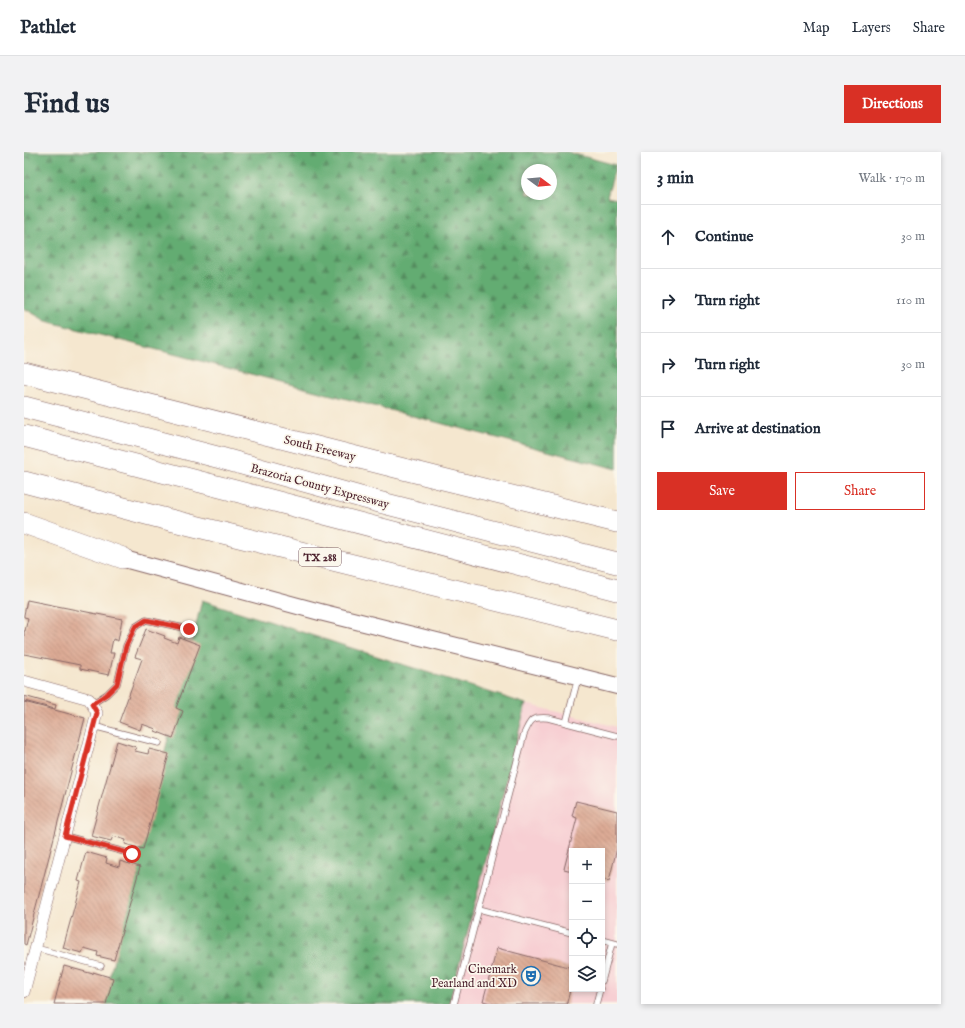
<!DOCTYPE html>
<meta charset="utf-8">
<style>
:root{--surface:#fff;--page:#f2f2f3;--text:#1f2937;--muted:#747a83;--line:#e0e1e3;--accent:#d93025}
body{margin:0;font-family:"IM FELL English",serif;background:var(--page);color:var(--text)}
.controls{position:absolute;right:12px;bottom:12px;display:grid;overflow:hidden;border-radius:0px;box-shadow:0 2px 6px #0003}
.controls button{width:36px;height:36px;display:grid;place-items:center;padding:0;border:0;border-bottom:1px solid var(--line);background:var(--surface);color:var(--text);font:20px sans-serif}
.compass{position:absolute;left:497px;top:12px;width:36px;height:36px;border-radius:50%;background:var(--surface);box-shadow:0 2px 6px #0003;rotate:106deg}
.stop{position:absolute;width:12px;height:12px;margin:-9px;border:3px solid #d93025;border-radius:50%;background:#fff}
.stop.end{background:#d93025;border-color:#fff;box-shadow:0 1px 4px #0008}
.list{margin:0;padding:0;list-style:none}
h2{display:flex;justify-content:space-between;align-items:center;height:52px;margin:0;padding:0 16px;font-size:17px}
h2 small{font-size:13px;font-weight:400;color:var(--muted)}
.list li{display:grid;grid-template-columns:26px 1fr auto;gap:12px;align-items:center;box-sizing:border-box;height:64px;padding:0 16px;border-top:1px solid var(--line)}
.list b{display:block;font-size:15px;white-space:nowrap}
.list em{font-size:13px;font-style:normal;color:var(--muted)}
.actions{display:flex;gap:8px;padding:12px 16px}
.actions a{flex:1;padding:9px 0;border:1px solid var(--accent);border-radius:0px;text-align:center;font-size:14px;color:var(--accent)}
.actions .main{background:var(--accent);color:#fff}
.icon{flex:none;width:22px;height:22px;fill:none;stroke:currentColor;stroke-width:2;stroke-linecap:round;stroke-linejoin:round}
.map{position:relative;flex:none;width:593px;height:852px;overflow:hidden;border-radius:0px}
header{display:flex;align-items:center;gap:24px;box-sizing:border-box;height:56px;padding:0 20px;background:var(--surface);border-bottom:1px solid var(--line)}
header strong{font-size:19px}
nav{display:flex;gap:22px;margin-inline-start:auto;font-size:14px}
.intro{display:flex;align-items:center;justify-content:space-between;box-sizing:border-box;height:96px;padding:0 24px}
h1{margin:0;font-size:28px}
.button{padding:10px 18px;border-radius:0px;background:var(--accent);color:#fff;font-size:14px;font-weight:700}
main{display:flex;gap:24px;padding:0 24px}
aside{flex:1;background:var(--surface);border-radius:0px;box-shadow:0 2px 6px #0003}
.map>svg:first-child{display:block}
.built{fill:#f7cfd3;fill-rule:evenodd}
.forest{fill:url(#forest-firs);stroke:#57664e;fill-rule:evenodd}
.building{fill:url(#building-back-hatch)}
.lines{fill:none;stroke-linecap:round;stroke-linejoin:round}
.service-casing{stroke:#866564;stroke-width:7}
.minor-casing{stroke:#866564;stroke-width:12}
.secondary-casing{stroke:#866564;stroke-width:18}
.motorway-casing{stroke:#866564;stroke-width:22}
.service{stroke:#fff;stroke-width:5.5}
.minor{stroke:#fff;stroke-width:11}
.secondary{stroke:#fff;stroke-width:16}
.motorway{stroke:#fff;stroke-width:21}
.route{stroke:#d93025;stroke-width:5}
.labels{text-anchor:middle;stroke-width:3.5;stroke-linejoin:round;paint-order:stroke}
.shield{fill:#fbf7ec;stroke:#7f6065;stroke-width:1}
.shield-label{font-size:11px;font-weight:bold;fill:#4a1f2b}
.street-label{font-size:12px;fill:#4a1f2b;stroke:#fbf7ec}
.poi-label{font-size:12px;fill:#4a1f2b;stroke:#fbf7ec;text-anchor:end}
</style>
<header>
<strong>Pathlet</strong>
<nav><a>Map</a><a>Layers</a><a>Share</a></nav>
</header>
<div class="intro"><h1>Find us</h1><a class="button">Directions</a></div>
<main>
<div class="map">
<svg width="593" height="852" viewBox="0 0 593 852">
<defs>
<pattern id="forest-firs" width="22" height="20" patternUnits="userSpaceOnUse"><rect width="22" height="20" fill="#64ac72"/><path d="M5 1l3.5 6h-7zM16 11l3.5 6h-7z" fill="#548b5e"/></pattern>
<pattern id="building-back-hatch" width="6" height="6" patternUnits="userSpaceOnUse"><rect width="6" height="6" fill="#ddab95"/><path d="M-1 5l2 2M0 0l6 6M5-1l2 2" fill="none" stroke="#b58b7a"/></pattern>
</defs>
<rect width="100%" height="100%" fill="#fbf7ec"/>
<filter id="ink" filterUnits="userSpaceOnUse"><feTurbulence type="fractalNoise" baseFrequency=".025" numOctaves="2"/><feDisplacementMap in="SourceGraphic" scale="8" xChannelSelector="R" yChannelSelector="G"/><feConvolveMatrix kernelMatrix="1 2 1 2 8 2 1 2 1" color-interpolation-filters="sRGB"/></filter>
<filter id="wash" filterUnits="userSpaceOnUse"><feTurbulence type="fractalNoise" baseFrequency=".012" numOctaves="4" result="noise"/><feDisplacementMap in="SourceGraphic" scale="16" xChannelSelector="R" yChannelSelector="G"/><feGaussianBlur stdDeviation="0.9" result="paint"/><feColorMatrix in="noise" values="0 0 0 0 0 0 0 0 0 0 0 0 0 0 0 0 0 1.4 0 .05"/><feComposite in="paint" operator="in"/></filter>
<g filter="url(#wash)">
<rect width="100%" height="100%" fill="#f5e7cf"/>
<!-- built -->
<path class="built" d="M 502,552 L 593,575 L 593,852 L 425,852 ZM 548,699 L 578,699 L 578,837 L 548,837 Z"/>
<!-- forest -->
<path class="forest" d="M 0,0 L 543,0 L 592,13 L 583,45 L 593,47 L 593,317 L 22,169 L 0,156 ZM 503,18 L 527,18 L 527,42 L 503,42 Z
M 178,448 L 502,552 L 425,852 L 79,852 Z"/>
<g id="blocks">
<!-- building -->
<path class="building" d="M 3,448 L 98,467 L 94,489 L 89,487 L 86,501 L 90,501 L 85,523 L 56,517 L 56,513 L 0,502 L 0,479 L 1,479 L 4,466 L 0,465 L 0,463 Z
M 122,477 L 141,484 L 140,486 L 153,491 L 155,485 L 176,493 L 152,556 L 159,559 L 149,586 L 131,579 L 132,577 L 118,572 L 116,578 L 95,570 L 118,507 L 111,505 Z
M 0,544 L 32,553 L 31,557 L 0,549 Z
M 0,550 L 61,566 L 2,793 L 0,792 Z
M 93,589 L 112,595 L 111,599 L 124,602 L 125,597 L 145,602 L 119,697 L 101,692 L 102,688 L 89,684 L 87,689 L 67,684 Z
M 552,649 L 593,659 L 593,696 L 585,729 L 578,727 L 578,699 L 548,699 L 548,719 L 540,717 L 553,666 L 548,664 Z
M 62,700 L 83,706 L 82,711 L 95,715 L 96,709 L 116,715 L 90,808 L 73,804 L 74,800 L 60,796 L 58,801 L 39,796 L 57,730 L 54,729 Z
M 473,796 L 548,816 L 548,831 L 543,850 L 544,852 L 470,852 L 459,849 Z
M 40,814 L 69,822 L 69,820 L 89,826 L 82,852 L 30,852 Z"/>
</g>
</g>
<g filter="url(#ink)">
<use href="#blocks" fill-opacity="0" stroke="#866564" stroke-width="1"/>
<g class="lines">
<defs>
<path id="service" d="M 68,552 L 83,542 L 93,532 L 102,494 L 111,475 L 122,468 L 165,477
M 542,571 L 554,526
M 69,574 L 135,591
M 41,684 L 108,702
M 455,757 L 548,781
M 578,788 L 593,792
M 12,796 L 77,814
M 578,829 L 588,791
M 430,852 L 500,582 C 507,568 506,565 524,566 L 593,584
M 572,852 L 576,837"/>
<path id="minor" d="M 0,529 L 65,547 L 73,561 L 0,840"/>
<path id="secondary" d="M 89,404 L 296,460 L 593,534"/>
<path id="motorway" d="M 0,221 L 411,325 L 593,370
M 0,255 L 193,305 L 351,349 L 593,411
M 0,284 L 593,438
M 0,330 L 134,365 L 593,478
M 0,371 L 99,406"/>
</defs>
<!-- service casing -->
<use href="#service" class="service-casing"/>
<!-- minor casing -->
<use href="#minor" class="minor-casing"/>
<!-- secondary casing -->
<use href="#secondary" class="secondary-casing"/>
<!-- motorway casing -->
<use href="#motorway" class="motorway-casing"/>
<!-- service -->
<use href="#service" class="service"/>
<!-- minor -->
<use href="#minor" class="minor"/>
<!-- secondary -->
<use href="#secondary" class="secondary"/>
<!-- motorway -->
<use href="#motorway" class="motorway"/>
</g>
</g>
<g class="lines" filter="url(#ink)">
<!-- route -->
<path class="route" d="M 108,702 L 41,684 L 73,561 L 68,552 L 83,542 L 93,532 L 102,494 L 111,475 L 122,468 L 165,477"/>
</g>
<!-- icons -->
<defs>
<symbol id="theatre-ring" viewBox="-11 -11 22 22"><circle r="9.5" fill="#fbf7ec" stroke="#1f6fb2" stroke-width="1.5"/><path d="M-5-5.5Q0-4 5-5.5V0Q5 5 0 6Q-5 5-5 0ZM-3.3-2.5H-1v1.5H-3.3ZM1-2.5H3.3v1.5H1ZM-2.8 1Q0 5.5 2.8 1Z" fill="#1f6fb2"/></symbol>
</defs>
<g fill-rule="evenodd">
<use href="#theatre-ring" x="496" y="813" width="22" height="22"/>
</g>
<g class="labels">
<!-- shield labels -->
<rect class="shield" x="275" y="396" width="42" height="18" rx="3"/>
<g class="shield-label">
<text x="296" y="409">TX 288</text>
</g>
<!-- street labels -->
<g class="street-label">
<text transform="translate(296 296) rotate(14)" y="4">South Freeway</text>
<text transform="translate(296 334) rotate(15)" y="4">Brazoria County Expressway</text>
</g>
<!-- poi labels -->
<g class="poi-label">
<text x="493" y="821">Cinemark<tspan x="493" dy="14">Pearland and XD</tspan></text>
</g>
</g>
</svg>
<div class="controls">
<button>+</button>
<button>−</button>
<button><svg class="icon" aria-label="locate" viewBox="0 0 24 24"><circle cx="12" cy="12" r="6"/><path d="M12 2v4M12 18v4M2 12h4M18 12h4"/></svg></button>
<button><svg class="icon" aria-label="layers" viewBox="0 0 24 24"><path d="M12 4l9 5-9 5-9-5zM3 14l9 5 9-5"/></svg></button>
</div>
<svg class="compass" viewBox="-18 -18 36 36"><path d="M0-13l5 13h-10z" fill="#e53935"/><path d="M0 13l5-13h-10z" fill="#747a83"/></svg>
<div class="stop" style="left:108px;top:702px"></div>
<div class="stop end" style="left:165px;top:477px"></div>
</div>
<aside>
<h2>3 min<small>Walk · 170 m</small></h2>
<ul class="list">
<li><svg class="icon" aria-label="ahead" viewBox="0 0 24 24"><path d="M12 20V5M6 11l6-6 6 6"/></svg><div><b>Continue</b></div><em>30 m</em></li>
<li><svg class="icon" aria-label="right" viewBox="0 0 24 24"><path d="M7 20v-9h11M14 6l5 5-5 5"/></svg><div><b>Turn right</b></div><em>110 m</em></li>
<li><svg class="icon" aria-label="right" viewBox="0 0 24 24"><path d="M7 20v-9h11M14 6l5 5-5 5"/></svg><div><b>Turn right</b></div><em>30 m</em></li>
<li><svg class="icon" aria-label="arrive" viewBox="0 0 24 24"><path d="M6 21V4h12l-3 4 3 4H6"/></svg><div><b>Arrive at destination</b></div></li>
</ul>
<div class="actions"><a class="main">Save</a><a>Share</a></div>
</aside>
</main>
